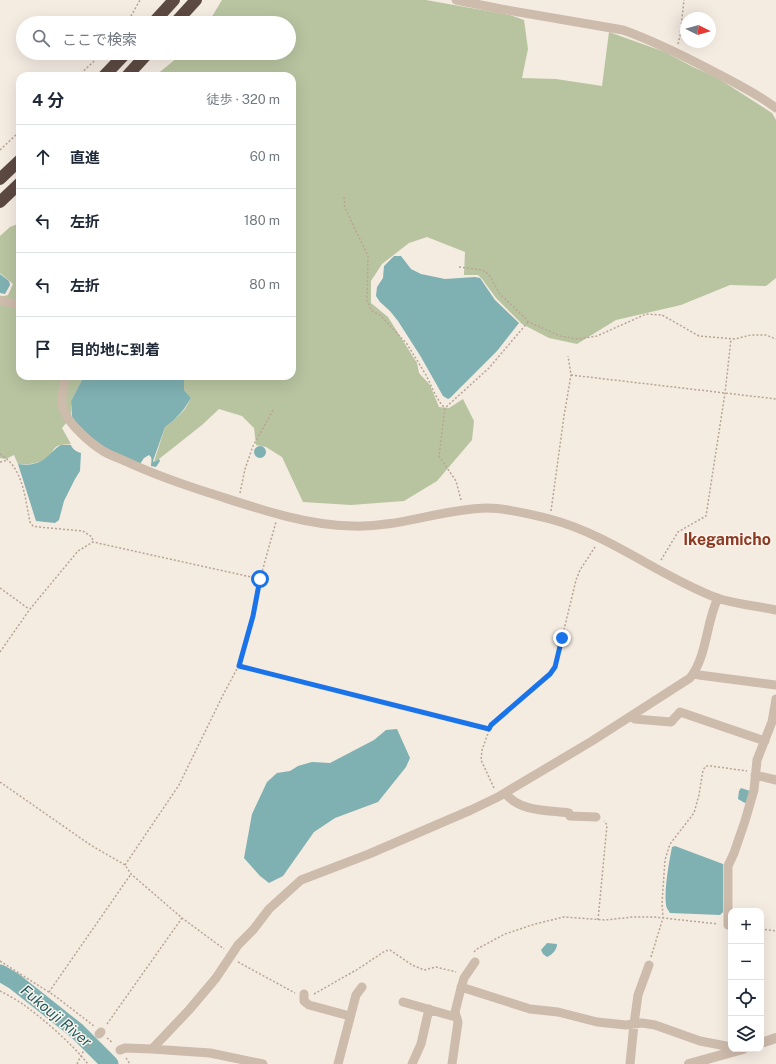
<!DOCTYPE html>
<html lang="ja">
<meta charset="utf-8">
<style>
:root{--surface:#fff;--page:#f6f6f7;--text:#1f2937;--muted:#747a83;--line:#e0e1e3}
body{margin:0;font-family:"Public Sans","Noto Sans JP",sans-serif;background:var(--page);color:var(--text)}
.controls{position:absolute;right:12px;bottom:12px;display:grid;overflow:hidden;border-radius:8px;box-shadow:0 4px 16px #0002}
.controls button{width:36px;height:36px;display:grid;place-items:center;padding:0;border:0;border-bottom:1px solid var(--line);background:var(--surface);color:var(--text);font:20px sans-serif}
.compass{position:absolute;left:680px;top:12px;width:36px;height:36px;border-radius:50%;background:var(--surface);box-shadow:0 4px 16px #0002;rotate:96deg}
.stop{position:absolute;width:12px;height:12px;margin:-9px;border:3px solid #1a73e8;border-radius:50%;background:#fff}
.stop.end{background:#1a73e8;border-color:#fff;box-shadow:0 1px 4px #0008}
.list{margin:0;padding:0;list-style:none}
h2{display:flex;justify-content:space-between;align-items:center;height:52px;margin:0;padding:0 16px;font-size:17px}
h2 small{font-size:13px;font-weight:400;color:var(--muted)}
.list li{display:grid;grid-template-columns:26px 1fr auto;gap:12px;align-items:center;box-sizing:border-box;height:64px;padding:0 16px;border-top:1px solid var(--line)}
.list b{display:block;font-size:15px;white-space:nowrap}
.list em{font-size:13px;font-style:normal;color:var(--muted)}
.icon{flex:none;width:22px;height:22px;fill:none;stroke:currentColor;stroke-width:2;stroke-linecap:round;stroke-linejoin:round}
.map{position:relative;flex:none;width:776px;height:1064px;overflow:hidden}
.search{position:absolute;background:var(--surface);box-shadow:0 4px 16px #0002;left:16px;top:16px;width:280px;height:44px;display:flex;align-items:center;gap:10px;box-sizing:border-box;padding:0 14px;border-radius:22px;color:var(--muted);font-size:15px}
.panel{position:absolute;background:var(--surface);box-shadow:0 4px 16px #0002;left:16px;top:72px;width:280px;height:308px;border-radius:12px}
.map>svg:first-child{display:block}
.green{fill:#b8c4a0}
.water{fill:#7fb0b2}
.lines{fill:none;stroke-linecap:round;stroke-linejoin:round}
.river{stroke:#7fb0b2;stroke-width:17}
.path{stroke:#b9a596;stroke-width:1.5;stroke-dasharray:2 2;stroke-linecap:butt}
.minor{stroke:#cdbbac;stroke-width:9}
.tertiary{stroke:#cdbbac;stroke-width:10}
.motorway{stroke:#5c4a42;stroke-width:12}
.route{stroke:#1a73e8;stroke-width:5}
.labels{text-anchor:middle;stroke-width:3;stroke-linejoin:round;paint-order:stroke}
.water-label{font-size:15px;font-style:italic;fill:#1f5a5e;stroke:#fbf5ee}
.quarter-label{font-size:16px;font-weight:bold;fill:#8c3b22;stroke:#fbf5ee}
</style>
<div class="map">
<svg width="776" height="1064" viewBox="0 0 776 1064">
<rect width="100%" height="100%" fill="#f4ebe1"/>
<!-- green -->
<path class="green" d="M 222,0 L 426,0 L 510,15 L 524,20 L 528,49 L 522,78 L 556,79 L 602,86 L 609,32 L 665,52 L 693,67 L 716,77 L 772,113 L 776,120 L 776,278 L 766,286 L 730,285 L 681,305 L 616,320 L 577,344 L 549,338 L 522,324 L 496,298 L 482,279 L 478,275 L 464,275 L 465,252 L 427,237 L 409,243 L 382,264 L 371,281 L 371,303 L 388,317 L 417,363 L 419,373 L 430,385 L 439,407 L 449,408 L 463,399 L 474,421 L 472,440 L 437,481 L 404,501 L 351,505 L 303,502 L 282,457 L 266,447 L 256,445 L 254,428 L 242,416 L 219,409 L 202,425 L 159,459 L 154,462 L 165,427 L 174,420 L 185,409 L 191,398 L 184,390 L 184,379 L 188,376 L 292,376 L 292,76 L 155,76 L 183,53 L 289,53 L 289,23 L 208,23 Z
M 20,223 L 20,376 L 84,376 L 71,401 L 71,417 L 62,428 L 71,444 C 66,445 60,444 56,447 C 53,449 52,453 50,455 C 40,464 30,465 18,464 L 14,455 L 6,459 L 0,458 L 0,297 L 8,295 L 13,284 L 0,273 L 0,236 L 10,227 Z"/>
<!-- water -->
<path class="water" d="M 394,256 L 401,256 L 411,269 L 421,274 L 445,279 L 475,277 L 480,278 L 495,300 L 519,323 L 497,351 L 450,398 L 448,399 L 443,396 L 421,357 L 398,321 L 390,311 L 380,302 L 376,296 L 377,287 L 383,278 L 384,266 Z
M 0,274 L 9,281 L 10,285 L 5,294 L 0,293 Z
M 84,376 L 188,376 L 184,379 L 184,390 L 191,398 L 184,409 L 174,420 L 165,427 L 153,461 L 154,462 L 159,459 L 160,461 L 156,467 L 151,466 C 151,461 153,458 149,455 L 144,458 L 140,464 L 118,457 L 81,430 L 72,417 L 71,401 Z
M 61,445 L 71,445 C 72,449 77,452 81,453 L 80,471 L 75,479 L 64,501 L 59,520 L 55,523 L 36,521 L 18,464 C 30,466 39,464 48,456 C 53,452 55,448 61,445 Z
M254 452a6 6 0 1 1 12 0a6 6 0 1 1-12 0Z
M 397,729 L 410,758 L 406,767 L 378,802 L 335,818 L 314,832 L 283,876 L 269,883 L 260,876 L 244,858 L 252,814 L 267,782 L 277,773 L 290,771 L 298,766 L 312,762 L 330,763 L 374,740 L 386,730 Z
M 741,788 L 750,791 L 747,801 L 745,803 L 738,799 L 739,791 Z
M 675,846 L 723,864 L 723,912 L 720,915 L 670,913 C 668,910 666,907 666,905 C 664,890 669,862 672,847 Z
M 547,943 L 557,944 C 557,950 552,955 547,957 L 543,954 L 541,950 Z"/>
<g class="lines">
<!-- river -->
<path class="river" d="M 0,973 L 14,981 L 77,1031 L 110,1064"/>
<!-- path -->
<path class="path" d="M 127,23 L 140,0
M 678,44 L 680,36 L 684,0
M 78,76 L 103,53
M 0,150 L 20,131
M 344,197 L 345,208 L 368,256 L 367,301 L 372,311 L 380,315 L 407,344 L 426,375 L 435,394 L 441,404 L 445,408
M 459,267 L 482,270 L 486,272 L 491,278 L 499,293 L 529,322 L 560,336 L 578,339 L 597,336 L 646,314 L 662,315 L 699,336 L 735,339 L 751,335 L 766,335 L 776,339
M 571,375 L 776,399
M 0,454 C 23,467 25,498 30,522 L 33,526 L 38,527 L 83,531 L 92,537 L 93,542
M 0,462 L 8,460
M 240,493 L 245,469 L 253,446 L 273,410
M 461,500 L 456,481 L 439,456 L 445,408 L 489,368 L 528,322
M 551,511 L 564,416 L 571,375 L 568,356
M 661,560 L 678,532 L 706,516 L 725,393 L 731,339
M 0,588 L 29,609
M 0,652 L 30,609 L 78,551 L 93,542 L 260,579
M 239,666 L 489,729
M 0,782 L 89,844 L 125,865 L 131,874 L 182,918 L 224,949
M 494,788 L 481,760 L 482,750 L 491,725 L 540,684 L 555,667 L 576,580 L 580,570 L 595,547
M 125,865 L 179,785 L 223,695 L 238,667 L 253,616 L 260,579 L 276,522
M 598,920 L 607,825 L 604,821
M 761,929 L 776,931
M 474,952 L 477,949 L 505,934 L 535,924 L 564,917 L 605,920 L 633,917 L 654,917 L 718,924
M 651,957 L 663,918 L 662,903 L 665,860 L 670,844 L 694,813 L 699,795 L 703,770 L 706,766 L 711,766 L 747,771
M 0,961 L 55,996 L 94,1026
M 238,962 L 295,993
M 0,991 C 8,995 17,1000 24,1005 C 46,1021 71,1043 88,1064
M 49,992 L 131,874
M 314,994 L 358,969 L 385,951 L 390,950 L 412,965 L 424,970 L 436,967 L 456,972
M 107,1024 L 182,918
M 107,1038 L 113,1043
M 126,1058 L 130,1064
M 77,1064 L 83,1052 L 93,1041"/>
<!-- minor -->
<path class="minor" d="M 456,0 L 501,9 L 623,30 C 657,42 688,58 720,75 C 739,85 759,95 776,108
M 0,300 L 20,305
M 66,376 C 64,387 59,401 64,411 C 70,425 90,443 103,451 C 110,455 118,458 125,461 C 155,475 187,486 219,496 C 262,510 306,525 352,526 C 398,528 441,509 487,508 C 503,508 534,515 550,519 C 610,535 659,576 717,598 C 735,604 757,606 776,610
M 694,673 L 699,675 L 776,685
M 632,716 L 635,719 L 671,722 L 680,712 L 765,741
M 755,775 L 776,780
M 505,793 C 520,812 547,810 569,813 L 570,816 L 596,817
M 728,925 L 728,866 L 734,853 L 745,821 L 754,790 L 757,760 L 772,722 L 776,699
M 461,987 L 530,1009 L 558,1012 L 597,1022 L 626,1025 L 642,1023 L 655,1025 L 700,1041 L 731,1047
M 304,994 L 304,1001 L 309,1005 L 350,1016
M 403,1002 L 452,1016 L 455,1015
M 99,1034 L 101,1032
M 152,1049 L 210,1053 L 263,1064
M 120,1050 L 125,1048 L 152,1049 L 189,1010 L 216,978 L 238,945 L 253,930 L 269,909 L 301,880 L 369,854 L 471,810 L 498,797 L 592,741 L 690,678 C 707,657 706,622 718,598
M 338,1064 L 356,995 L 362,987
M 412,1064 L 421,1044 L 429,1009
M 452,1064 L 458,1022 L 455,1012 L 460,992 L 464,978 L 475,962
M 630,1064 L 634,1024 L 638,995 L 649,965"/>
<!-- tertiary -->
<path class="tertiary" d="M 761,1043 L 776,1038
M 689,1064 L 743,1049"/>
<!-- motorway -->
<path class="motorway" d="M 153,23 L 174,0
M 175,23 L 196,0
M 104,76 L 126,53
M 127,76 L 148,53
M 0,179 L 20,160
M 0,202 L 20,183"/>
</g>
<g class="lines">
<!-- route -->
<path class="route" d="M 260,579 L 253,616 L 239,666 L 489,729 L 491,725 L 550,674 L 555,667 L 562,638"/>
</g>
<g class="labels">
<!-- water labels -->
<g class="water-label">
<text transform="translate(56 1016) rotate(40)" y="5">Fukouji River</text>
</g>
<!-- quarter labels -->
<g class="quarter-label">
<text x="727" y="545">Ikegamicho</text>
</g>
</g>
</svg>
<div class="controls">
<button>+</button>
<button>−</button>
<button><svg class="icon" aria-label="locate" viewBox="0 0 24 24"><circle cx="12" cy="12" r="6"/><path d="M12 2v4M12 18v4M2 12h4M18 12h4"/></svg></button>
<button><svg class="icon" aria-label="layers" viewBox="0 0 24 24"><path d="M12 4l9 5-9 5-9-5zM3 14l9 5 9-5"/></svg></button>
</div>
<svg class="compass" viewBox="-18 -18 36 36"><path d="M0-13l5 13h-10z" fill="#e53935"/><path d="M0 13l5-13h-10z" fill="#747a83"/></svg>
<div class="stop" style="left:260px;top:579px"></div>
<div class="stop end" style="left:562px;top:638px"></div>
<div class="search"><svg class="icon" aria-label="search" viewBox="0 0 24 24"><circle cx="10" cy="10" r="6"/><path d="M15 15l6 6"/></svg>ここで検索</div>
<section class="panel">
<h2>4 分<small>徒歩 · 320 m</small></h2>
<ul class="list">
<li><svg class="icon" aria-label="ahead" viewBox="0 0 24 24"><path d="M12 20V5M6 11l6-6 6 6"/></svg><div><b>直進</b></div><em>60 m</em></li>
<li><svg class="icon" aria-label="left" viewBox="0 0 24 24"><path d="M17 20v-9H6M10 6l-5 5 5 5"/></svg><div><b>左折</b></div><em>180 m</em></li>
<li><svg class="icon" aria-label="left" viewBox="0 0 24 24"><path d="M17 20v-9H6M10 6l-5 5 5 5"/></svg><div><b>左折</b></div><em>80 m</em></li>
<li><svg class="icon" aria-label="arrive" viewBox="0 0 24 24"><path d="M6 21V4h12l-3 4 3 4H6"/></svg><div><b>目的地に到着</b></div></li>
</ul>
</section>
</div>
